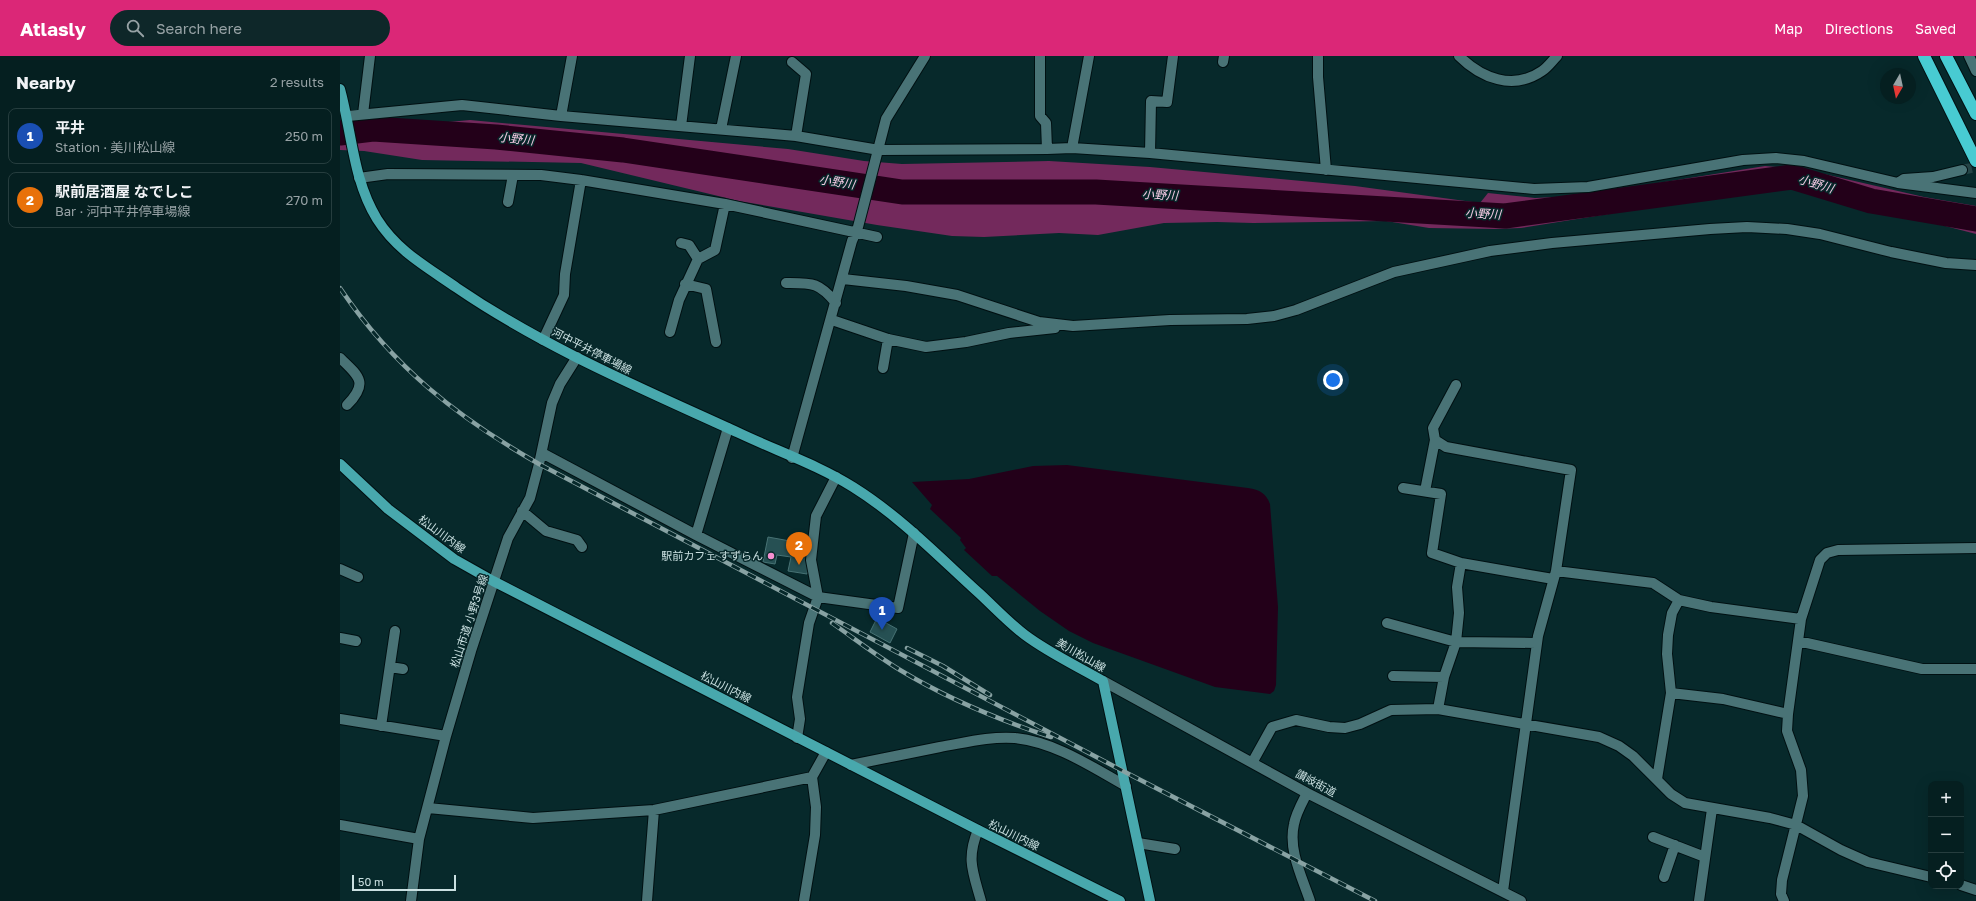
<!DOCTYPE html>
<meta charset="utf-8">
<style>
:root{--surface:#051f20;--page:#0e2729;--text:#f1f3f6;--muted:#97a2a5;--line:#263d3e;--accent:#db2777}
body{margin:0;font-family:"Golos Text","Noto Sans JP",sans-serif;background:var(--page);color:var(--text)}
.controls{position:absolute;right:12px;bottom:12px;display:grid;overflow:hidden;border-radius:8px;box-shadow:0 4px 16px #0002}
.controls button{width:36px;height:36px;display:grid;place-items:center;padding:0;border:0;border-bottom:1px solid var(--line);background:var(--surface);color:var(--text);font:20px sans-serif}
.compass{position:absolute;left:1540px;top:12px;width:36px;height:36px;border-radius:50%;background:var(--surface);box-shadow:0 4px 16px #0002;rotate:189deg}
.scale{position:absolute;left:12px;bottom:10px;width:104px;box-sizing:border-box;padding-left:4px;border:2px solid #cae0e1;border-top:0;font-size:11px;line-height:14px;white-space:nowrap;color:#cae0e1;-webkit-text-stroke:3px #07292b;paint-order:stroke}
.you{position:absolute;left:993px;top:324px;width:14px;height:14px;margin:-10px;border:3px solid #fff;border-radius:50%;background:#1a73e8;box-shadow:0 0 0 6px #1a73e833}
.badge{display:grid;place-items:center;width:26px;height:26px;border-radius:50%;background:var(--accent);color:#fff;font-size:13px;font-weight:700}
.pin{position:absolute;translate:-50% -33px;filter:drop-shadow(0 1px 2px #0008)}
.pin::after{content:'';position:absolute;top:21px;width:14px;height:12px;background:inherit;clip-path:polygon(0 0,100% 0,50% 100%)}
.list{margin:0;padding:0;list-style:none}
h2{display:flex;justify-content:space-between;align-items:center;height:52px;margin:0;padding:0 16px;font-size:17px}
h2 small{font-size:13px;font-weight:400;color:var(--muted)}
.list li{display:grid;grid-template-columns:26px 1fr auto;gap:12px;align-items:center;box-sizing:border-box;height:56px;margin:0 8px 8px;padding:0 8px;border:1px solid var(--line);border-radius:8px}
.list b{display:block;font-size:15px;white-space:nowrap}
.list p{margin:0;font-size:13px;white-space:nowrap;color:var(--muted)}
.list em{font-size:13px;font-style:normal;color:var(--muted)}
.icon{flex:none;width:22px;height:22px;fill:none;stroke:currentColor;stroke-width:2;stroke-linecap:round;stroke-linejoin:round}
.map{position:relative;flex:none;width:1636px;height:845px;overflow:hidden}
header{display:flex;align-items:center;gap:24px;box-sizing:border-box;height:56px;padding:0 20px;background:var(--accent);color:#fff}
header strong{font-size:19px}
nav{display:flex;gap:22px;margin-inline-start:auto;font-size:14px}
.search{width:280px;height:36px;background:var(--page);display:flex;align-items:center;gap:10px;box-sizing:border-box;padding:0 14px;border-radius:22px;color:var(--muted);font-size:15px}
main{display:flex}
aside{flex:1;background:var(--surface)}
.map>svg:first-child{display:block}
.green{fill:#73295c}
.water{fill:#230019}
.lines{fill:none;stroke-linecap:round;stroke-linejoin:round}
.river{stroke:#230019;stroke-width:25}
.building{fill:#265053;stroke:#477274}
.minor-tunnel{stroke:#244446;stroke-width:10;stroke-dasharray:10 5;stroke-linecap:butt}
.minor-casing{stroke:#001012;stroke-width:12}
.major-casing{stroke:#001012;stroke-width:12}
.highway-casing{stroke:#001012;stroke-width:14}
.minor{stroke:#497376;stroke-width:10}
.major{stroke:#48a8ad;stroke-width:10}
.highway{stroke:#48cbd2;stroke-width:12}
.rail-casing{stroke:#88a2a3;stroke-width:4.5}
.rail{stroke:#07292b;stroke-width:3;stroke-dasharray:9;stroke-linecap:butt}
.poi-dot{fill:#f590d1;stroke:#07292b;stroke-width:1.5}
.labels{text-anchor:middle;stroke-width:3;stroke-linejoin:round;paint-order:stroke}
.street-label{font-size:11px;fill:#cae0e1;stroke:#07292b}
.poi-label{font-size:11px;fill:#cae0e1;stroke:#07292b;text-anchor:end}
.water-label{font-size:12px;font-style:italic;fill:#f6cae4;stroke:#07292b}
</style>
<header>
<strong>Atlasly</strong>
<div class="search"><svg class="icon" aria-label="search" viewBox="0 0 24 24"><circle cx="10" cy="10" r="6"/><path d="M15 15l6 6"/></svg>Search here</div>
<nav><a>Map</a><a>Directions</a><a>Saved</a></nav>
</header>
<main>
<aside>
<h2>Nearby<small>2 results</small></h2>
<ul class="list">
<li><span class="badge" style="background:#1a4fb4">1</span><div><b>平井</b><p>Station · 美川松山線</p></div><em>250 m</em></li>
<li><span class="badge" style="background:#e8710a">2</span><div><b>駅前居酒屋 なでしこ</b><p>Bar · 河中平井停車場線</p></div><em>270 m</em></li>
</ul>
</aside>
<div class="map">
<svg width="1636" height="845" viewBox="0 0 1636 845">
<rect width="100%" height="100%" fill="#07292b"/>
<!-- green -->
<path class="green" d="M 130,64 L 448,93 L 524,105 L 562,108 L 709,105 L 810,111 L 1015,130 L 1140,147 L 1148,137 L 1195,142 L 1237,140 L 1425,110 L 1451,112 L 1484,118 L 1584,141 L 1636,150 L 1636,178 L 1471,135 L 1435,128 L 1397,132 L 1337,147 L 1181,172 L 1154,173 L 1089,172 L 1046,165 L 913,167 L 877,166 L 824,167 L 758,179 L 719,177 L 644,181 L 612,180 L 537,169 L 399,145 L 241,107 L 82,104 L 24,95 L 0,94 L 0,71 L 54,71 Z"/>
<!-- water -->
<path class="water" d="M 727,409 L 908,432 C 920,434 926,437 930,448 L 938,551 L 936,629 L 934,635 L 930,638 L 875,631 L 753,587 L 729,575 L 700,555 L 657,520 L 652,520 L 624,494 L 626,492 L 620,484 L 621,482 L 590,453 L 592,449 L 572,426 L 629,423 L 693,410 Z"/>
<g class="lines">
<!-- river -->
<path class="river" d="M 0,77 L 33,73 L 156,81 L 283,94 L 562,136 L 756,136 L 1165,160 L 1452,121 L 1531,145 L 1636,163"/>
</g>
<!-- building -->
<path class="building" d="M 428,481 L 472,489 L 467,518 L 448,515 L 451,501 L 437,499 L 435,508 L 423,506 Z
M 537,562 L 557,573 L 550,587 L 530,576 Z"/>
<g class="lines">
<!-- minor-tunnel -->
<path class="minor-tunnel" d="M 1622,114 L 1636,111"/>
<defs>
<path id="minor" d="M 700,0 L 700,60 L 706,67 L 707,93
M 978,0 L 978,21 L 986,114
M 1119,0 C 1141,22 1173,35 1202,15 C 1208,11 1212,5 1217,0
M 1629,0 L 1636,15
M 452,6 L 466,18 L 456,80
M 883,6 L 884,0
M 23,58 L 30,0
M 8,60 L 122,49 L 221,60 L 456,80 L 539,94 L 707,93 L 732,92 L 810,97 L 1194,133 L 1248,131 L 1403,104 L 1436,102 L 1464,105 L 1558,127 L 1636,137
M 221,60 L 232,0
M 341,70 L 350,0
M 381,73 L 396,0
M 732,92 L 749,0
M 810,97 L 811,45 L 827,46 L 833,0
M 19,122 L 48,118 L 201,119 L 241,124 L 385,148 L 537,181
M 1558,127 L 1564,123 L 1593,121 L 1622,114
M 168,146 L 173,119
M 341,187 L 349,189 L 358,203
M 503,223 L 566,230 L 617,239 L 699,266 L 733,270 L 830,264 L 907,263 L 934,260 L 956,254 L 1054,216 L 1150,195 L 1212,187 L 1370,173 L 1407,171 L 1447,173 L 1480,178 L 1551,196 L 1606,207 L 1636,209
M 446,227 C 472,227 479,226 496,247
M 345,228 L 366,233 L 376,286
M 492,264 L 548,283 L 586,291 L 626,286 L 669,277 L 715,272
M 330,276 L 339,244 L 358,203 L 375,194 L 385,148
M 203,284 L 224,239 L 225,218 L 241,124
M 0,302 C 19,320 29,327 7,349
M 543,312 L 548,283
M 1116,329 L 1093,372 L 1095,384 L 1106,391 L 1231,414 L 1216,515 L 1198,580 L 1163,835
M 202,397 L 356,479 L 478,541 L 558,552 L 574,477
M 452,402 L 512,185 L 518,171 L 546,63 L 585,0
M 1063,432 L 1101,438 L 1092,497 L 1121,507 L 1213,523
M 1085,435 L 1095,384
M 182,455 L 206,475 L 237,484 L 242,491
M 356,479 L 388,372
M 0,513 L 18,521
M 1216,515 L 1313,527 L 1339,544 L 1371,551 L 1461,563
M 1047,567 L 1116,586 L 1196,587
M 0,582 L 16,585
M 1458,585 L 1582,613 L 1636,613
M 50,611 L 63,613
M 1053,620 L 1104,621
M 763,625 L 967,737 L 1181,845
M 1331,637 L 1383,643 L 1448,658
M 1098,653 L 1104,621 L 1116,586 L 1119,557 L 1117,531 L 1121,507
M 0,663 L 106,680
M 41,670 L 55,575
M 457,682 L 460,663 L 457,641 L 469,567 L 478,541 L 471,504 L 476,460 L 496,421
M 912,707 L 932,671 L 956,664 L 989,671 L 1005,672 L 1020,668 L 1051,654 L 1098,653 L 1259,681 L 1279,690 L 1293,700 L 1331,738 L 1345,747 L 1430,762 L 1456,769 L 1501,794 L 1528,806 L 1591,821
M 511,709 C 541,703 570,697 600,691 C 624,687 650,680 675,682 C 715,686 752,711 786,730
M 1317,723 L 1331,637 L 1327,598 L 1328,579 L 1332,557 L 1339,544
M 967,737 C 962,747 956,757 954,768 C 948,794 962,821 970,845
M 88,752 L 193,762 L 314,754 L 472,721
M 0,769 L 79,783
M 638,774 C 626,803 633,816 641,845
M 1313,781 L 1365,801
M 798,787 L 835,793
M 1324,821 L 1335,789
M 1621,829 L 1636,834
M 71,845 L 79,783 L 106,680 L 131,595 L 168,482 L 190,442 L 199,408 L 212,347 L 220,328 L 237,301
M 307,845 L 314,754
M 464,845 L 475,779 L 476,751 L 472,721 L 486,696
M 1359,845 L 1372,753
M 1444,845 L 1441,838 L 1442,824 L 1463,740 L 1461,714 L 1447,675 L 1448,658 L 1461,563 L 1480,504 L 1487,497 L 1498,494 L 1636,492"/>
<path id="major" d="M 0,33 C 12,77 13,124 37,163 C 57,195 87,211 117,232 C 205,292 303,333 399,377 C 437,395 478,409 513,431 C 561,461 599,501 640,538 C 655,552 669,567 685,579 C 709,597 737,610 763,625 L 810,845
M 0,408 L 48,453 L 114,503 L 153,525 L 638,774 L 780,845"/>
<path id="highway" d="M 1584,0 L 1636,105
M 1606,0 L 1636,58"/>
</defs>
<!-- minor casing -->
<use href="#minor" class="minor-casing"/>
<!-- major casing -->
<use href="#major" class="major-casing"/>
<!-- highway casing -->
<use href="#highway" class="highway-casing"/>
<!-- minor -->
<use href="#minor" class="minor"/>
<!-- major -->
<use href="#major" class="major"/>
<!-- highway -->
<use href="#highway" class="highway"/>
<defs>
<path id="rail" d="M 0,232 C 54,312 117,361 199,408 L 783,715 L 1035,845
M 492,567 C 515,583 537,600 560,614 C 608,643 659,664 711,681
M 567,592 L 603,610 L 650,639"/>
</defs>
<!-- rail casing -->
<use href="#rail" class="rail-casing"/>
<!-- rail -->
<use href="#rail" class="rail"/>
</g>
<!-- markers -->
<circle class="poi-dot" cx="431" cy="500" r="4"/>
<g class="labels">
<!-- street labels -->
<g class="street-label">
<text transform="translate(252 295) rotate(27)" y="4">河中平井停車場線</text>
<text transform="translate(102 478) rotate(36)" y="4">松山川内線</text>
<text transform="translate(129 565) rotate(-72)" y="4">松山市道 小野3号線</text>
<text transform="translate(741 599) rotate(30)" y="4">美川松山線</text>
<text transform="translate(386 631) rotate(27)" y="4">松山川内線</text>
<text transform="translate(976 727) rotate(28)" y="4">讃岐街道</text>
<text transform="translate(674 779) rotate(26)" y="4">松山川内線</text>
</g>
<!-- poi labels -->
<g class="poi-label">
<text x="423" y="504">駅前カフェ すずらん</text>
</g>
<!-- water labels -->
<g class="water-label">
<text transform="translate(176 83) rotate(6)" y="4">小野川</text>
<text transform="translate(497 126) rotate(9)" y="4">小野川</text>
<text transform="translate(1476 128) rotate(17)" y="4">小野川</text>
<text transform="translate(820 139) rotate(3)" y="4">小野川</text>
<text transform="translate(1143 158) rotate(3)" y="4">小野川</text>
</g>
</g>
</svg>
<div class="controls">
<button>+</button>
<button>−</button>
<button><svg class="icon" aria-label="locate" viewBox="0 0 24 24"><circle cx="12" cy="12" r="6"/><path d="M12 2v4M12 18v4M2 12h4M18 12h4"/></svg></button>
</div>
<svg class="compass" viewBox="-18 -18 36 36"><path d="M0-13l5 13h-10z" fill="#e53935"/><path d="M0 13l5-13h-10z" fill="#97a2a5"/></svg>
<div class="scale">50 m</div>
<div class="you"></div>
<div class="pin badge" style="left:542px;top:574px;background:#1a4fb4">1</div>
<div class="pin badge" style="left:459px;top:509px;background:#e8710a">2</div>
</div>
</main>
